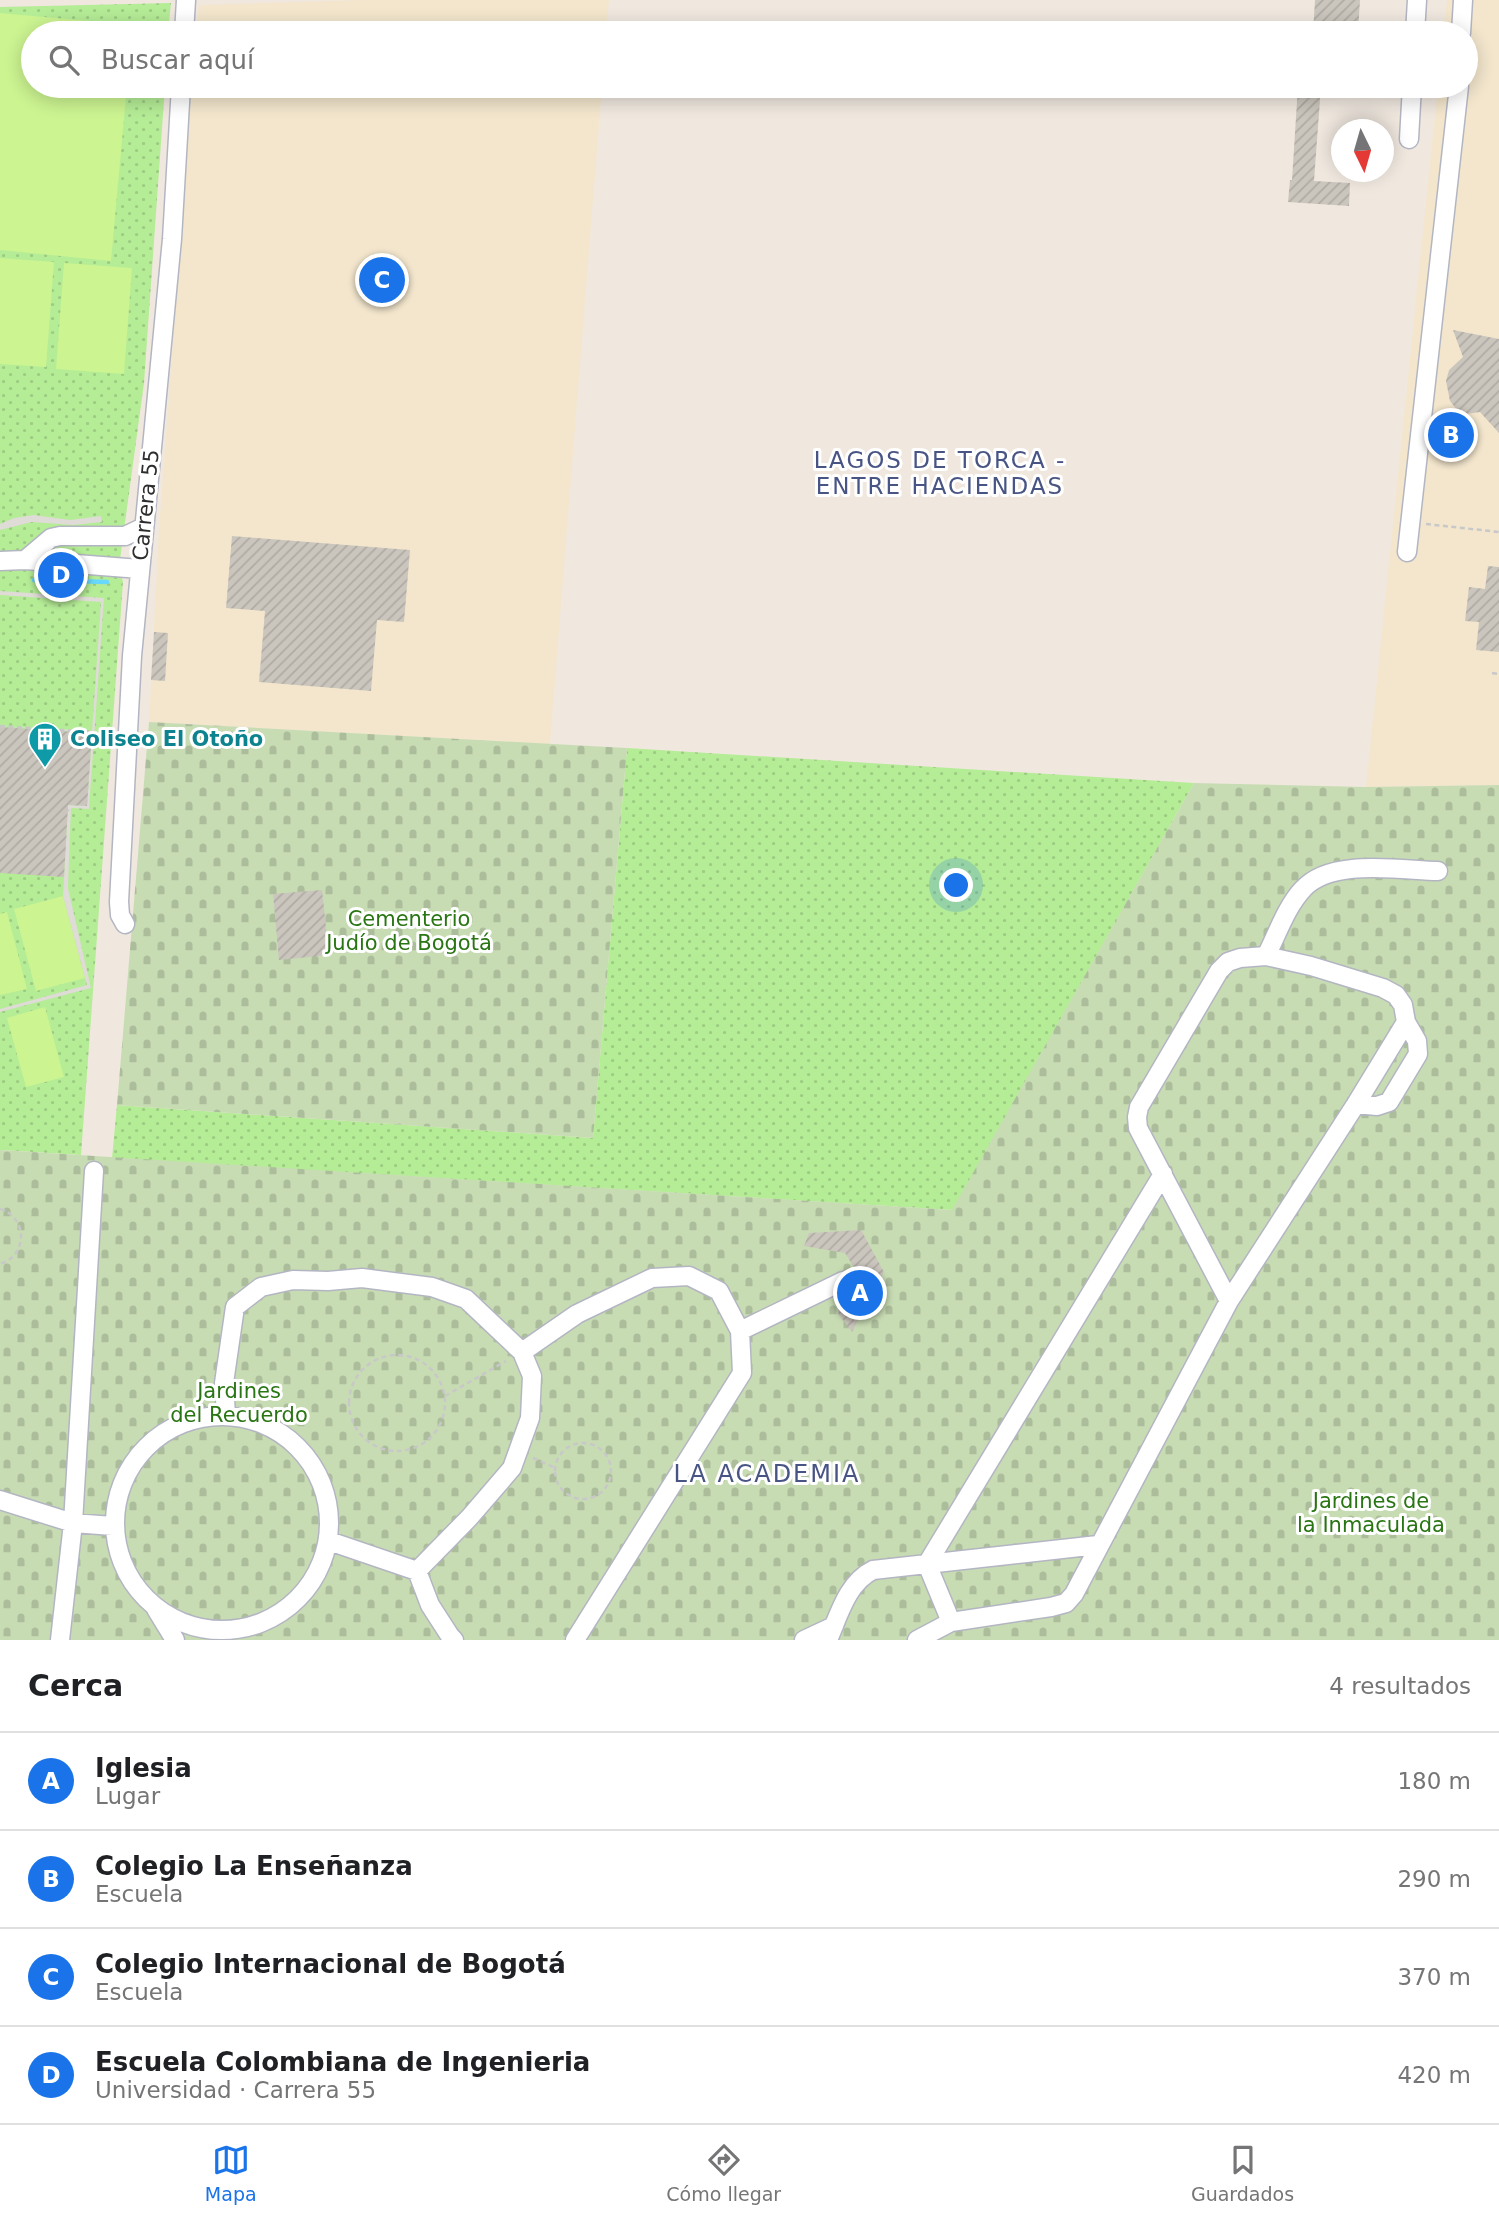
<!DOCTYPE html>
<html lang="es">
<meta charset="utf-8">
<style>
:root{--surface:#fff;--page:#f6f6f6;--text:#202124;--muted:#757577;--line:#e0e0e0;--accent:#1a73e8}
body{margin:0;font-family:"DejaVu Sans",sans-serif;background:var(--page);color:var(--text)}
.compass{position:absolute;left:1331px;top:119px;width:63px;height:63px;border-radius:50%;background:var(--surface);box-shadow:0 4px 18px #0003;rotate:175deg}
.you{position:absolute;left:957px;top:886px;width:24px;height:24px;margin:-18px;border:5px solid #fff;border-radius:50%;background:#1a73e8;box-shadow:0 0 0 10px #1a73e833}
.badge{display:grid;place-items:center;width:46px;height:46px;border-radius:50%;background:var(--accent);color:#fff;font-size:23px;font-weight:700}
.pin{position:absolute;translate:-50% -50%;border:4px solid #fff;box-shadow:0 2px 7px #0006}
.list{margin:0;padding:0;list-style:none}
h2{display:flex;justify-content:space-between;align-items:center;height:91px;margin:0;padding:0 28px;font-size:30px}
h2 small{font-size:23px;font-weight:400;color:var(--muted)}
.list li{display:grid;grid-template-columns:46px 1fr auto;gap:21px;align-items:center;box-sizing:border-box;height:98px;padding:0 28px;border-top:2px solid var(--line)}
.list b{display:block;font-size:26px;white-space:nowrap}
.list p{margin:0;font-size:23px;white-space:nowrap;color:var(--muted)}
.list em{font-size:23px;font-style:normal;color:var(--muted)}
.icon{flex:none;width:38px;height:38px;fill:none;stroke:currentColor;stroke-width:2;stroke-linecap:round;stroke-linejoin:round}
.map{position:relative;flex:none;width:1499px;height:1640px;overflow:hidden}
.search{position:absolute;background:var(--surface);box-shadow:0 4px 18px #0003;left:21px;right:21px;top:21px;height:77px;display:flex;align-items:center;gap:18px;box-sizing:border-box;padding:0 24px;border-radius:38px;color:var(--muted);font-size:26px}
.sheet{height:483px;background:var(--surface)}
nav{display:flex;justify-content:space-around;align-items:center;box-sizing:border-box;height:98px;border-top:2px solid var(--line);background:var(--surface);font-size:19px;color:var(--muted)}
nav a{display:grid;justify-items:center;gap:4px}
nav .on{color:var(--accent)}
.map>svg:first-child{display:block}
.education{fill:#f3e6cd}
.grass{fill:url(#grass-dots)}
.cemetery{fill:url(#cemetery-stones)}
.pitch{fill:#ccf491}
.plaza{fill:#dfdbd6}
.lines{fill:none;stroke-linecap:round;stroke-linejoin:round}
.stream{stroke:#68d8fc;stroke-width:4.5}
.building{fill:url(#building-hatch)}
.minor-casing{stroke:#b3b6c2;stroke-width:21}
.path{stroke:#c8c8c8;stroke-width:2.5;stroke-dasharray:5 3.5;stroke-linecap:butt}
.minor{stroke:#fff;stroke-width:18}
.labels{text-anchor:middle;stroke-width:6;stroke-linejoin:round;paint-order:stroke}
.street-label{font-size:21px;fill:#2d2d2d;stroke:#fff}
.culture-label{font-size:21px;font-weight:bold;fill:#0d838f;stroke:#fff;text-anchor:start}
.park-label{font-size:21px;fill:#297513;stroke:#fff}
.neighbourhood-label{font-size:23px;letter-spacing:2px;fill:#485484;stroke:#fff}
.quarter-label{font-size:24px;letter-spacing:2px;fill:#485484;stroke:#fff}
</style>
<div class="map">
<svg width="1499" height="1640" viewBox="0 0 1499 1640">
<defs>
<pattern id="grass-dots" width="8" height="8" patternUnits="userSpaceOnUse" patternTransform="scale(1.75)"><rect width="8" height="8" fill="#b5ec96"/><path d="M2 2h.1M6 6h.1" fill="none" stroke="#9ccb82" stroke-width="1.8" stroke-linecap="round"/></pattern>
<pattern id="cemetery-stones" width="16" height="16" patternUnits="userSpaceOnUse" patternTransform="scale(1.75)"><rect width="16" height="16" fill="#c8dcb4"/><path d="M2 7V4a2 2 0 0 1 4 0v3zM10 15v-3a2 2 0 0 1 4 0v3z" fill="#acbd9b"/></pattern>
<pattern id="building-hatch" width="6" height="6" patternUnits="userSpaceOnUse" patternTransform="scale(1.75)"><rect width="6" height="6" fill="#cbc6bd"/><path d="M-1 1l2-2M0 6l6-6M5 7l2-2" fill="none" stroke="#afaaa3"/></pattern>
</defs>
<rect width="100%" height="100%" fill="#f0e8df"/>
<!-- education -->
<path class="education" d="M 363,0 L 609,0 L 606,33 L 196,33 L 199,5 Z
M 1447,0 L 1499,0 L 1499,785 L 1366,787 L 1438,86 L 1466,86 L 1466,33 L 1443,33 Z
M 192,86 L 602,86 L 550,744 L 149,722 L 159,530 Z"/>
<!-- grass -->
<path class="grass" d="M 171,3 L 168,33 L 33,33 L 33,86 L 165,86 L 144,383 L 119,567 L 123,582 L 81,1155 L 0,1150 L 0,7 Z
M 627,748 L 1194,783 L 953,1210 L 112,1158 L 117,1105 L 593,1138 Z"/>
<!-- cemetery -->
<path class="cemetery" d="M 149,722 L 627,748 L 593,1138 L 117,1105 Z
M 1194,783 L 1366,787 L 1499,785 L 1499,1640 L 0,1640 L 0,1150 L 952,1210 Z"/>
<!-- pitch -->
<path class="pitch" d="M 0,13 L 133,25 L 132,33 L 33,33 L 33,86 L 127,86 L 111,261 L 0,250 Z
M 0,258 L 54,262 L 46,367 L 0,364 Z
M 64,263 L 132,268 L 124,374 L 56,369 Z
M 63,896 L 85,978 L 36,991 L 14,909 Z
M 7,912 L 27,989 L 0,995 L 0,914 Z
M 45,1007 L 64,1077 L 26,1087 L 7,1018 Z"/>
<!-- plaza -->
<path class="plaza" d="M 34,515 L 70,520 L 101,516 L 102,522 L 73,525 L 32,522 L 0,530 L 0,524 L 14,518 Z
M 0,591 L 104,598 L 89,809 L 71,808 L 68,888 L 91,988 L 0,1012 L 0,1009 L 87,985 L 63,896 L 68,805 L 87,806 L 92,733 L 0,726 L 92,731 L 101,602 L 0,595 Z"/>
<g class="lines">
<!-- stream -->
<path class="stream" d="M 34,580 L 107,582"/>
</g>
<!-- building -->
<path class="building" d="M 1315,0 L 1360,0 L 1358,33 L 1313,33 Z
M 1298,86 L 1321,86 L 1314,181 L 1350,183 L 1349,206 L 1288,202 L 1290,180 L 1292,180 Z
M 1453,330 L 1499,339 L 1499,433 L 1480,412 L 1466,414 L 1457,410 L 1450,401 L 1446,381 L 1449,370 L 1463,357 Z
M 232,536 L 410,550 L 404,622 L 377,620 L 371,691 L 259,682 L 265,611 L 226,608 Z
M 1488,566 L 1499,567 L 1499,652 L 1476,650 L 1479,622 L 1465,621 L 1469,587 L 1485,589 Z
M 154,632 L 168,633 L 165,681 L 151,680 Z
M 0,727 L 92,733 L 87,806 L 68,805 L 64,877 L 0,873 Z
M 322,890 L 329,955 L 279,960 L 273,894 Z
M 861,1230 L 884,1272 L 852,1332 L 837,1312 L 858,1274 L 845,1253 L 804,1246 L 809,1233 Z"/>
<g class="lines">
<defs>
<path id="minor" d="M 184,33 L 186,0
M 1415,33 L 1417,0
M 1461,33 L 1463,0
M 1409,139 L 1412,86
M 1407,552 L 1459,86
M 25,560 L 51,538 L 60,536 L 125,536 L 144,527
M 0,561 L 25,560 L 140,569
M 125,924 L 120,915 L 119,902 L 132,656 L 172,239 L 181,86
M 1266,956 C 1277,935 1286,907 1303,889 C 1331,858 1399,870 1438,871
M 1229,1301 L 1138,1128 L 1137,1117 L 1139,1107 L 1219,971 L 1228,962 L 1240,958 L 1266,956 L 1311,966 L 1383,988 L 1396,995 L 1403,1005 L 1406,1022 L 1417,1041 L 1418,1054 L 1389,1102 L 1377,1106 L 1356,1104
M 740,1331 L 843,1281
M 522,1352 L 577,1314 L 652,1278 L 689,1276 L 719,1291 L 740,1331 L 742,1373 L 575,1640
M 226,1415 L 224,1383 L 235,1307 L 261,1287 L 293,1280 L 328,1281 L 362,1278 L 432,1287 L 466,1299 L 522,1352 L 532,1376 L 530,1418 L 512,1468 L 469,1518 L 417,1571
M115 1523a107 107 0 1 1 214 0a107 107 0 1 1-214 0Z
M 0,1500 L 73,1523 L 113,1526
M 329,1541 L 417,1571 L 430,1605 L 450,1636 L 454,1640
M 927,1564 L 1163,1174
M 927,1564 L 951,1622
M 156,1609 L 175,1640
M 60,1640 L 73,1523 L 94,1171
M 804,1640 L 834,1626
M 828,1640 C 839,1615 847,1583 873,1570 L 1098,1545
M 917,1640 L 951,1622 L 1051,1607 L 1066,1603 L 1074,1594 L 1229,1301 L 1356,1104 L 1406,1022"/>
</defs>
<!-- minor casing -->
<use href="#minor" class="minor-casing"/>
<!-- path -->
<path class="path" d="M 1426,524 L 1499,532
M 1492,673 L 1499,674
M 0,726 L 93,732
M 68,810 L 69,811
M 0,1209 C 28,1217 28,1256 0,1264
M349 1403a48 48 0 1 1 96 0a48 48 0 1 1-96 0Z
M 445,1396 L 506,1361
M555 1471a28 28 0 1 1 56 0a28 28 0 1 1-56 0Z
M 533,1458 L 556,1468"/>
<!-- minor -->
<use href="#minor" class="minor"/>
</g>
<!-- icons -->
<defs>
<symbol id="building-pin" viewBox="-11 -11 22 30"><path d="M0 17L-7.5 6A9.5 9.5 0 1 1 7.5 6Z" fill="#0f9aa8" stroke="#fff"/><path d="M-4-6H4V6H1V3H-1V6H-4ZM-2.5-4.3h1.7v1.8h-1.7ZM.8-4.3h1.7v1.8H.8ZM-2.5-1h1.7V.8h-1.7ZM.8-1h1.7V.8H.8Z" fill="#fff"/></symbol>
</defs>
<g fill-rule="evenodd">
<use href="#building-pin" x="26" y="720" width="38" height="52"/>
</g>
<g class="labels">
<!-- street labels -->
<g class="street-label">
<text transform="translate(146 505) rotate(-84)" y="7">Carrera 55</text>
</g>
<!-- culture labels -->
<g class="culture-label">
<text x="70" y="746">Coliseo El Otoño</text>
</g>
<!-- park labels -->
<g class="park-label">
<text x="409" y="926">Cementerio<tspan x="409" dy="24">Judío de Bogotá</tspan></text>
<text x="239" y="1398">Jardines<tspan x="239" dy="24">del Recuerdo</tspan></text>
<text x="1371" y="1508">Jardines de<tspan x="1371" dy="24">la Inmaculada</tspan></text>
</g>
<!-- neighbourhood labels -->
<g class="neighbourhood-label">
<text x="940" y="468">LAGOS DE TORCA -<tspan x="940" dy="26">ENTRE HACIENDAS</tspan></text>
</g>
<!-- quarter labels -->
<g class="quarter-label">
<text x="767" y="1482">LA ACADEMIA</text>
</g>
</g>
</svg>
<svg class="compass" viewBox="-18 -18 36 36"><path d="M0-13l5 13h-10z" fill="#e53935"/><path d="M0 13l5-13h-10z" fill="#757577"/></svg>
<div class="you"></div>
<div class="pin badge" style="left:860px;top:1293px">A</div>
<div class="pin badge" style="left:1451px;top:435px">B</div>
<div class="pin badge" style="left:382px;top:280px">C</div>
<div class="pin badge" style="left:61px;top:575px">D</div>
<div class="search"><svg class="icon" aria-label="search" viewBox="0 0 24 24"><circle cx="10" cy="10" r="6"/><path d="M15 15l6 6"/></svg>Buscar aquí</div>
</div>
<section class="sheet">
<h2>Cerca<small>4 resultados</small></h2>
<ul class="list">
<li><span class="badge">A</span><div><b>Iglesia</b><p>Lugar</p></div><em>180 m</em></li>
<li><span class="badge">B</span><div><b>Colegio La Enseñanza</b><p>Escuela</p></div><em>290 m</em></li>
<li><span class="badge">C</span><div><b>Colegio Internacional de Bogotá</b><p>Escuela</p></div><em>370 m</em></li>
<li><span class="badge">D</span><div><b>Escuela Colombiana de Ingenieria</b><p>Universidad · Carrera 55</p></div><em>420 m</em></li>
</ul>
</section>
<nav>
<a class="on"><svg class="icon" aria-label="map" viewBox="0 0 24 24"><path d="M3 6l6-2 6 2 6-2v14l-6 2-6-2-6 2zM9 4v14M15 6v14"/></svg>Mapa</a>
<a><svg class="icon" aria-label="directions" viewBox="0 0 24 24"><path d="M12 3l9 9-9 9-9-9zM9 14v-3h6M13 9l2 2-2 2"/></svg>Cómo llegar</a>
<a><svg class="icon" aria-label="saved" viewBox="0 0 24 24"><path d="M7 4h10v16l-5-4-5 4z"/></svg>Guardados</a>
</nav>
